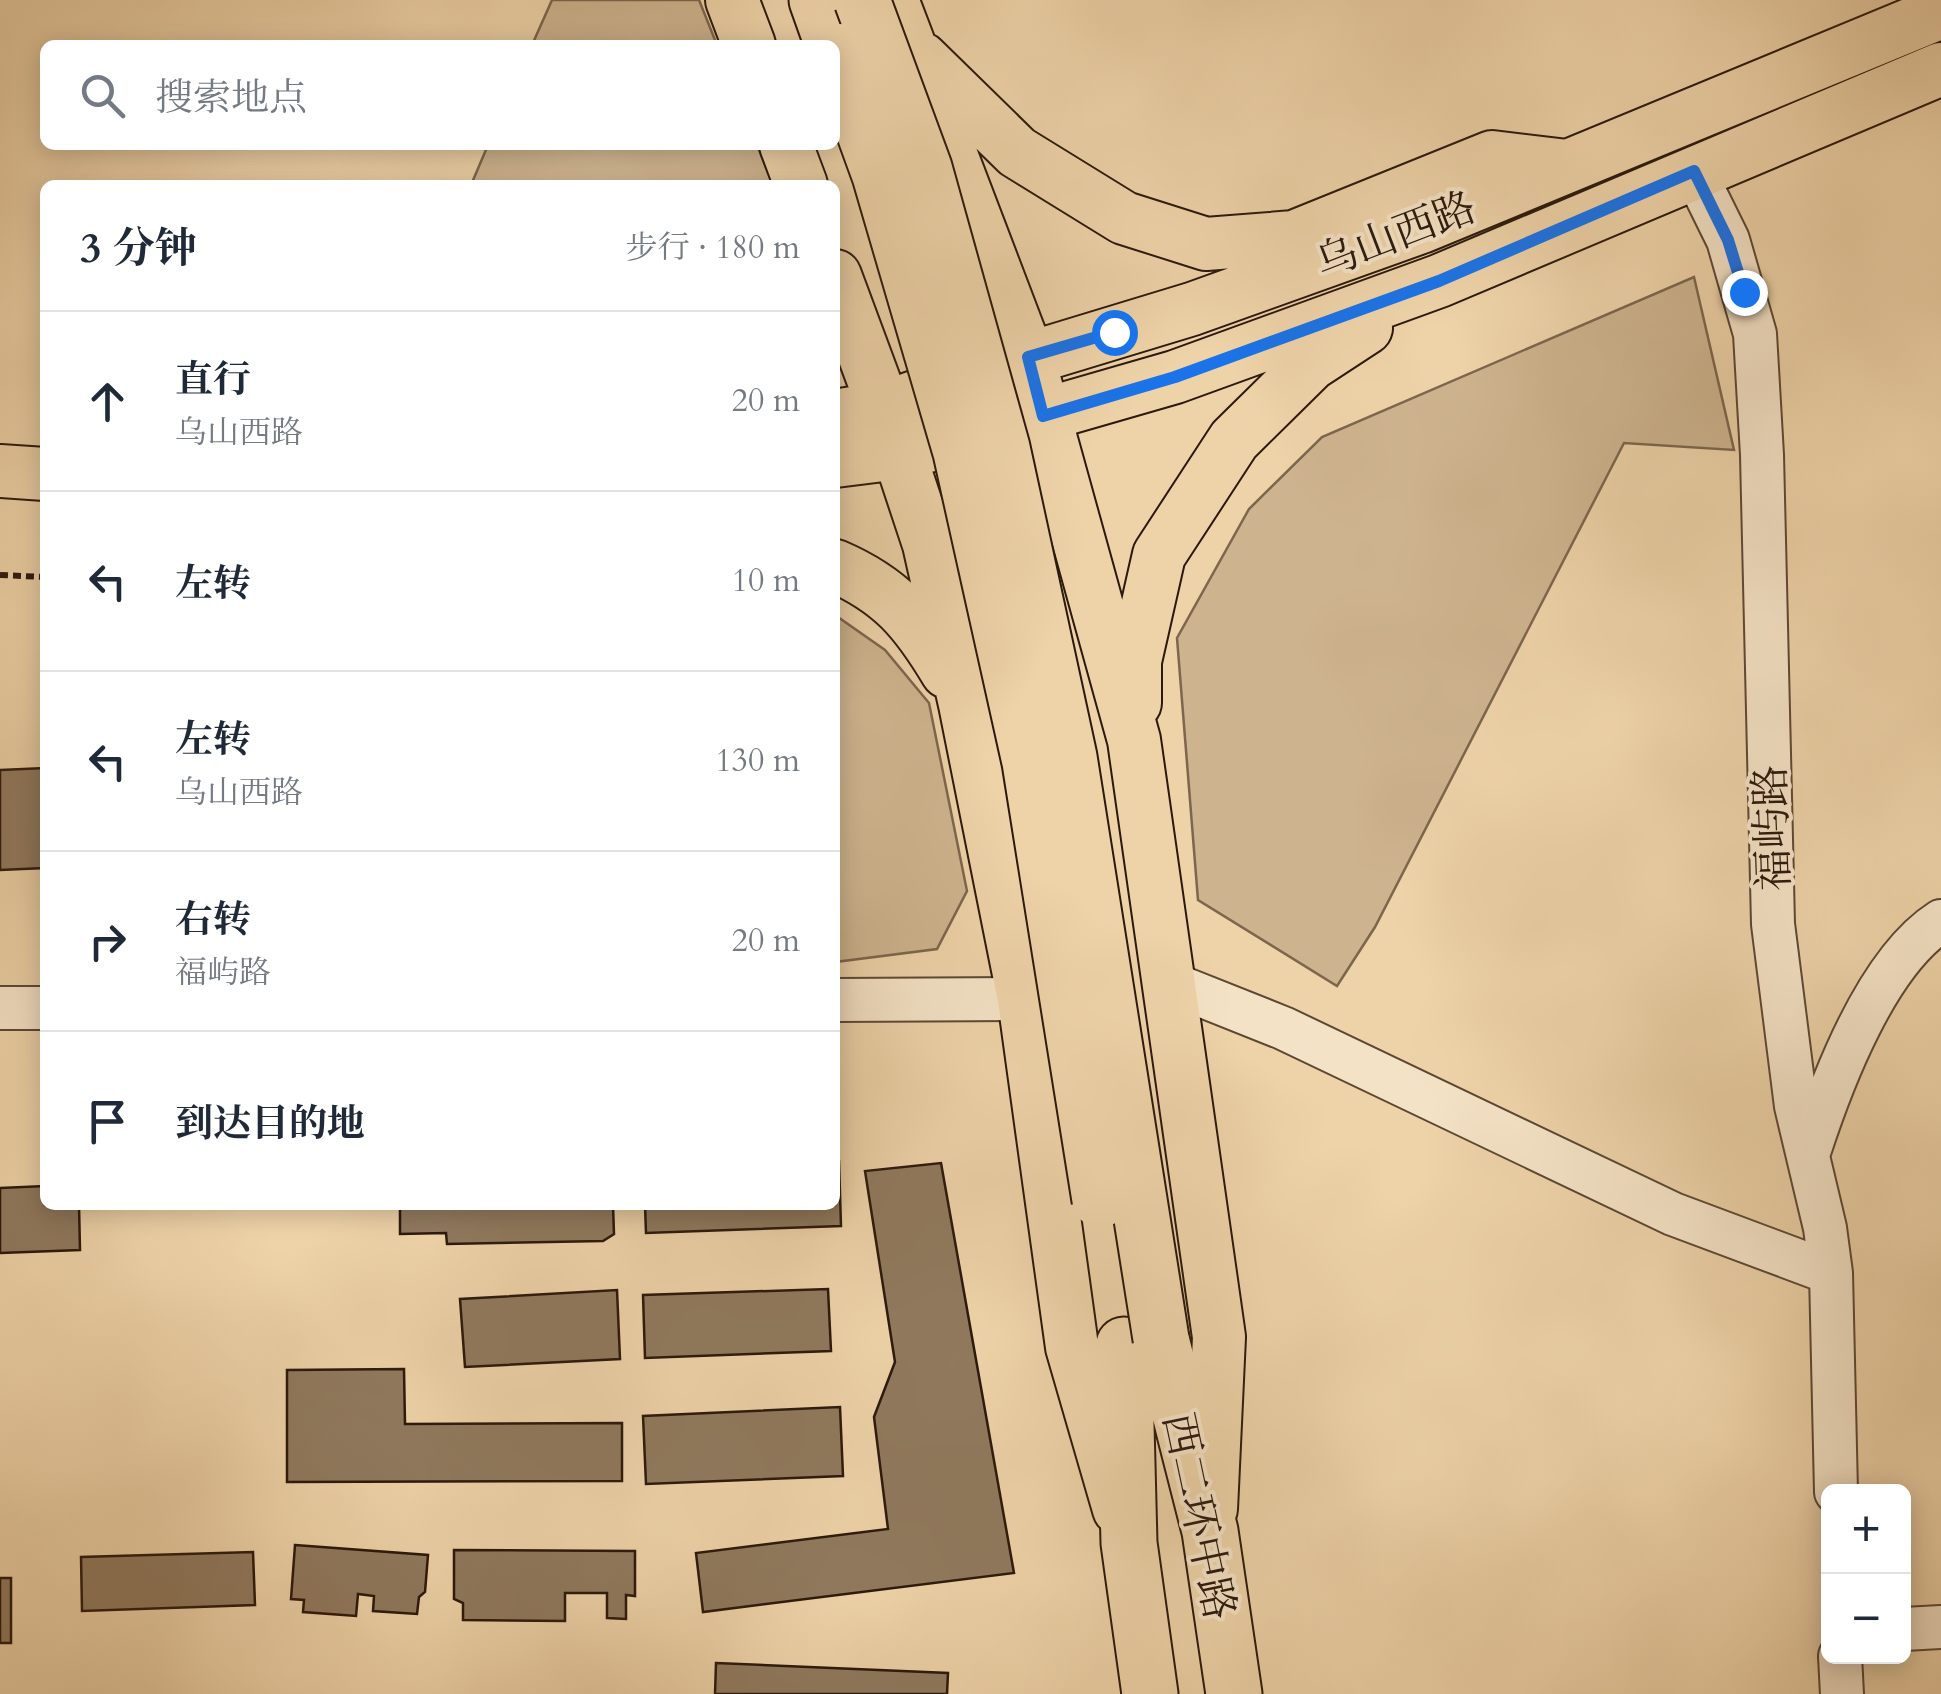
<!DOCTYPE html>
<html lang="zh">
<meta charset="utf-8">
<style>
:root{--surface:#fff;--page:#f6f6f7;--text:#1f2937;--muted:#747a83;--line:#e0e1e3}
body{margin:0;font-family:Cardo,"Noto Serif SC",serif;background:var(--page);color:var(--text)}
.controls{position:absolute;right:30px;bottom:30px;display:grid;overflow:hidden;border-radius:15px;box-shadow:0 5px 25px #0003}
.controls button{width:90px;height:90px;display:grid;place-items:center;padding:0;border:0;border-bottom:2px solid var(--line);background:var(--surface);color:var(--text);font:50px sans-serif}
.stop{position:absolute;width:30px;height:30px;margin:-22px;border:8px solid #1a73e8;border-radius:50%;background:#fff}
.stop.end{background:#1a73e8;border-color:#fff;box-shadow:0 2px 10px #0008}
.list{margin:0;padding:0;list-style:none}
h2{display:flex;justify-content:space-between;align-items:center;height:130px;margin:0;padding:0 40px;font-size:42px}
h2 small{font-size:32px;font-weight:400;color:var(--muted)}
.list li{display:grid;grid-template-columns:65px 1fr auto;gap:30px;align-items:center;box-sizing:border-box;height:180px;padding:0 40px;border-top:2px solid var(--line)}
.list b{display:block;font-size:38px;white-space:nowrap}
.list p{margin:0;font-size:32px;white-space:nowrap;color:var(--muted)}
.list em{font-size:32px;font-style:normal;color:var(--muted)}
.icon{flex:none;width:55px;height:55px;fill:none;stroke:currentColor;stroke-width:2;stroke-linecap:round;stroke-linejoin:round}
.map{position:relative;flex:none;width:1941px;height:1694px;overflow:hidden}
.search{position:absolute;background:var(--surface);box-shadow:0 5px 25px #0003;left:40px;top:40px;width:800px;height:110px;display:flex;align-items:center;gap:25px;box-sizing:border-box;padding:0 35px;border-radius:15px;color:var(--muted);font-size:38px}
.panel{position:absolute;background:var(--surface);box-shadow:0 5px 25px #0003;left:40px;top:180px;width:800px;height:1030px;border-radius:15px}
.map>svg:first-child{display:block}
.green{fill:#cdb38e;stroke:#7c664e;stroke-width:2.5}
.building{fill:#90795e;stroke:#2b190d;stroke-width:2.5}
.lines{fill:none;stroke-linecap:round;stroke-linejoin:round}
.minor-casing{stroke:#5c4734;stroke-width:46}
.major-casing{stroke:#2b190d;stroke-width:56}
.highway-casing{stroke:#2b190d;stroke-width:59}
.path{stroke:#2b190d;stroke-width:6;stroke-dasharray:8 5;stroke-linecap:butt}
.minor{stroke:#f4e2c6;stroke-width:42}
.major{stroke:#eed2a8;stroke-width:52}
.highway{stroke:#eed2a8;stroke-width:55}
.highway-bridge-casing{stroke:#2b190d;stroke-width:59;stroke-linecap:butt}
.highway-bridge{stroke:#eed2a8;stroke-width:55}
.route{stroke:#1a73e8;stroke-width:12}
.labels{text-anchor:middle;stroke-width:8;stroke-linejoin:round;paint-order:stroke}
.street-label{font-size:42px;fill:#2b190d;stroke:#f4e2c6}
</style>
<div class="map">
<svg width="1941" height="1694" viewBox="0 0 1941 1694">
<rect width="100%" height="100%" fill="#eed2a8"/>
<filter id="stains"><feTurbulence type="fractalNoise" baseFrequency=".002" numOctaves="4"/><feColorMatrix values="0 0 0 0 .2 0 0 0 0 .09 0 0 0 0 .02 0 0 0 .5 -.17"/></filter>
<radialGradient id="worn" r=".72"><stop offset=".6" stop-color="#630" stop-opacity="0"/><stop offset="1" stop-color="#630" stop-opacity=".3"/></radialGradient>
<!-- green -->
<path class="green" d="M 552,0 L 699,0 L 717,45 L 532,45 Z
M 488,145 L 757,145 L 773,185 L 471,185 Z
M 1694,277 L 1734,450 L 1624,443 L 1375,927 L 1337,986 L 1198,900 L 1177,638 L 1249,509 L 1322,437 Z
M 835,615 L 885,650 L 929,703 L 967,891 L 937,949 L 835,962 Z"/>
<!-- building -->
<path class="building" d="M 45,768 L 45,868 L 0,870 L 0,770 Z
M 835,1161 L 839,1161 L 841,1226 L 646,1233 L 645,1205 L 835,1205 Z
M 941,1163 L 1014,1573 L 703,1612 L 696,1553 L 888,1529 L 874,1417 L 895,1362 L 865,1171 Z
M 45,1186 L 45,1205 L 79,1205 L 80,1250 L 0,1253 L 0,1188 Z
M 400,1205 L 613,1205 L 614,1234 L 603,1241 L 447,1244 L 446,1233 L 400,1234 Z
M 828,1289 L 831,1351 L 645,1358 L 643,1295 Z
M 617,1290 L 620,1359 L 465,1367 L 460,1299 Z
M 404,1369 L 405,1424 L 622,1423 L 622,1481 L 287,1482 L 287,1370 Z
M 840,1407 L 843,1476 L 646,1484 L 643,1416 Z
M 295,1545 L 428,1555 L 425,1592 L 419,1597 L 417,1614 L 373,1611 L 374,1596 L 358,1594 L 356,1616 L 303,1612 L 304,1600 L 291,1599 Z
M 454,1550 L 635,1551 L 635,1596 L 626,1595 L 626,1619 L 607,1618 L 607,1593 L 565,1593 L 565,1621 L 463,1620 L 463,1603 L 454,1599 Z
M 253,1552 L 255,1605 L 82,1611 L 81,1557 Z
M 0,1578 L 11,1578 L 11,1643 L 0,1643 Z
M 716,1663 L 948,1673 L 947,1694 L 715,1694 Z"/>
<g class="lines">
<defs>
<path id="minor" d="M 1694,171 L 1728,240 L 1755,334 L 1762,455 L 1773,924 L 1796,1106 L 1825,1228 L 1831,1273 L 1836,1492
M 1170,983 L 1283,1028 L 1673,1214 L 1831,1273
M 835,1000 L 1024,999
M 0,1008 L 45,1008
M 1809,1152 C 1832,1081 1877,962 1941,921
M 1904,1629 L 1941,1627
M 1840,1656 L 1842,1694"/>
<path id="major" d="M 732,0 L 749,45
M 892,0 L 1028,357 L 1134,740 L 1219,1337 L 1211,1509
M 922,59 L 1017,152 L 1124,218 L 1206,244 L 1294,237 L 1492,157 L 1567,166
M 786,145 L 801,185
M 835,276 L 884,408 L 929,544 L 965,704 L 1024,999 L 1072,1347 L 1119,1509
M 998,368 L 1192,309 L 1421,227 L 1941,12
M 835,416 L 884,408 L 915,397
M 1012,424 L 1175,377 L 1439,281 L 1941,69
M 835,461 L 899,453 L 932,445
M 0,471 L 45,474
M 835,566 C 891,590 916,620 947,672
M 1135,703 L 1135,661 L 1159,555 L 1234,440 L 1311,364 L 1366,328"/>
<path id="highway" d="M 817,0 L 833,45
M 1161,1339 L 1210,1531 L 1234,1694
M 1124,1345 L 1129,1543 L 1150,1694"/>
</defs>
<!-- minor casing -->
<use href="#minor" class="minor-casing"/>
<!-- major casing -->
<use href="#major" class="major-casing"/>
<!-- highway casing -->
<use href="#highway" class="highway-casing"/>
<!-- path -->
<path class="path" d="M 0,575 L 45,577"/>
<!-- minor -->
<use href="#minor" class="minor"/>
<!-- major -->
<use href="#major" class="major"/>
<!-- highway -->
<use href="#highway" class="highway"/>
<defs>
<path id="highway-bridge" d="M 862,0 L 924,168 L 1002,448 L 1069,757 L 1161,1339
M 835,51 L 880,175 L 961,452 L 1030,762 L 1100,1200"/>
</defs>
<!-- highway-bridge casing -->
<use href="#highway-bridge" class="highway-bridge-casing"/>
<!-- highway-bridge -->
<use href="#highway-bridge" class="highway-bridge"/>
</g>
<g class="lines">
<!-- route -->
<path class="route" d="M 1114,332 L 1028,357 L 1043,416 L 1175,377 L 1439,281 L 1694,171 L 1728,240 L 1744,292"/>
</g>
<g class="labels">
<!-- street labels -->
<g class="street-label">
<text transform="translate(1395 234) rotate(-21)" y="15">乌山西路</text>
<text transform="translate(1771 828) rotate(-92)" y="15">福屿路</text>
<text transform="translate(1200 1516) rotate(78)" y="15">西二环中路</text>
</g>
</g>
<rect width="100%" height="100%" filter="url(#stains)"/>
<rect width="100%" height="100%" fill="url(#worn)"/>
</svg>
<div class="controls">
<button>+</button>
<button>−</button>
</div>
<div class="stop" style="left:1114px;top:332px"></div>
<div class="stop end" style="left:1744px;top:292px"></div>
<div class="search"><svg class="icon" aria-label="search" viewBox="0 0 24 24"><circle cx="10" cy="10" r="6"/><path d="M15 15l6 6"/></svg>搜索地点</div>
<section class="panel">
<h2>3 分钟<small>步行 · 180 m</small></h2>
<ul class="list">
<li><svg class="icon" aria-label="ahead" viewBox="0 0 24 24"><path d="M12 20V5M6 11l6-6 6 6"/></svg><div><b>直行</b><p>乌山西路</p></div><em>20 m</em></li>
<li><svg class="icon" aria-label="left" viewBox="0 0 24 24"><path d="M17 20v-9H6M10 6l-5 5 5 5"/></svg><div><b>左转</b></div><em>10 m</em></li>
<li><svg class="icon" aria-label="left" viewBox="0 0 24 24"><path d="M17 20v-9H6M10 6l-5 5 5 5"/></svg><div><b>左转</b><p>乌山西路</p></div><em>130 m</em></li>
<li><svg class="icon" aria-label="right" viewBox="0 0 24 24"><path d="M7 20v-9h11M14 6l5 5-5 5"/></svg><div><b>右转</b><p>福屿路</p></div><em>20 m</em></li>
<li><svg class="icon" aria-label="arrive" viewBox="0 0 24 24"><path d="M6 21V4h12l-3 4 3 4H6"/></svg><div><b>到达目的地</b></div></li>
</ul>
</section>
</div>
